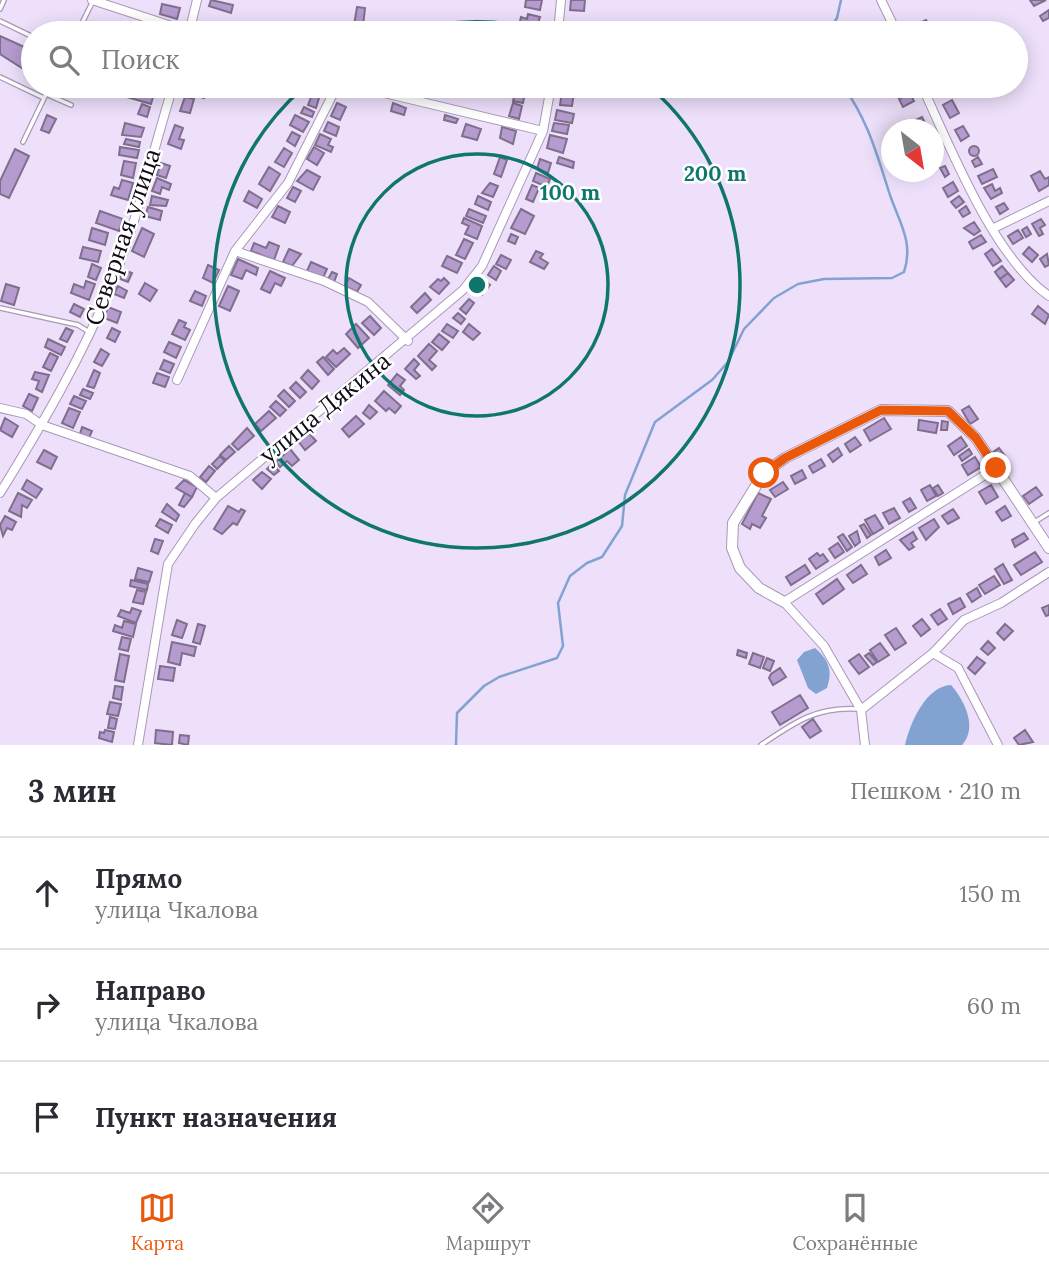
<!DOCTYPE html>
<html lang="ru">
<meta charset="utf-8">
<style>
:root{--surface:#fff;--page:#f2f2f3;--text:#2b2b33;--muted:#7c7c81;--line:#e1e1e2;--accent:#ea580c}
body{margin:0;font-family:Lora,serif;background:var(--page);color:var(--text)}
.compass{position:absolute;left:881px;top:119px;width:63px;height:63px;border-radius:50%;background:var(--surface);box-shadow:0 4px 18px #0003;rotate:149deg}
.stop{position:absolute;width:21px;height:21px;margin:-16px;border:5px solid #ea580c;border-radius:50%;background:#fff}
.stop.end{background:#ea580c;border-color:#fff;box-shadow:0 2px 7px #0008}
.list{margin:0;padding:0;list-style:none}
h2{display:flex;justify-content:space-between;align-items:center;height:91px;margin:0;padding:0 28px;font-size:30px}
h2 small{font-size:23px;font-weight:400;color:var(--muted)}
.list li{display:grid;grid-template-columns:46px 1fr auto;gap:21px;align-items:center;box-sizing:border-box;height:112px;padding:0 28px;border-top:2px solid var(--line)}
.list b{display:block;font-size:26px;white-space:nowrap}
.list p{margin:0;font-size:23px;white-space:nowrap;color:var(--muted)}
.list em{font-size:23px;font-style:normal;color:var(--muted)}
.icon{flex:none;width:38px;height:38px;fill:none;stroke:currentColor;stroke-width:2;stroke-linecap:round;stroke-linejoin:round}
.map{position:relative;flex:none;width:1049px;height:745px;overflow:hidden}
.search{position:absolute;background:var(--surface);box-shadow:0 4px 18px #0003;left:21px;right:21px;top:21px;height:77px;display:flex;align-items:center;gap:18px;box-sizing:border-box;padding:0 24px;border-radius:38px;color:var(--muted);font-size:26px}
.sheet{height:427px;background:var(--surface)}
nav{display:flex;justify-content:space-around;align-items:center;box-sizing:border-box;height:98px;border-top:2px solid var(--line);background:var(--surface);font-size:19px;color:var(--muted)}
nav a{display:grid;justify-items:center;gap:4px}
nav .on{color:var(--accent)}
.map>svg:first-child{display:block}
.water{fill:#82a3d2}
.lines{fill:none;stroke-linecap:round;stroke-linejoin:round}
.stream{stroke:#82a3d2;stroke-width:2.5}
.building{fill:#b69bcf;stroke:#7e6f8d;stroke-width:2}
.service-casing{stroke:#a898b8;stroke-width:6}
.minor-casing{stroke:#a898b8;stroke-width:10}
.tertiary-casing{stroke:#a898b8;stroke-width:12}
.service{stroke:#fff;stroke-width:3.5}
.minor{stroke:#fff;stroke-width:8}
.tertiary{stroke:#fff;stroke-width:10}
.route{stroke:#ea580c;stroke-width:9}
.ring{fill:none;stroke:#0f766e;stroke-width:3.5}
.labels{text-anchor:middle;stroke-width:5;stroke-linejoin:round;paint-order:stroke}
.street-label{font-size:24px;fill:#0f0a15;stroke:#fff}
.centre{fill:#0f766e;stroke:#fff;stroke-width:3.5}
.ring-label{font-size:21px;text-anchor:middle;font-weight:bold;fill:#0f766e;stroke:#fff;stroke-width:5;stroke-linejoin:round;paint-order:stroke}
</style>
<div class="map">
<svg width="1049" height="745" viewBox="0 0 1049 745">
<rect width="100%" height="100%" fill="#eee0fb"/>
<!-- water -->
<path class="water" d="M 815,648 C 829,660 833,671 827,688 L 816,694 L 808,688 L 797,660 L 804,652 Z
M 951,685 C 965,701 978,728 962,745 L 905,745 C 910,723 926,686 951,685 Z"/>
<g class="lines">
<!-- stream -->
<path class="stream" d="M 827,33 L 837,18 L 841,0
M 456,745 L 457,713 L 484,686 L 499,677 L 557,658 L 563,646 L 558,603 L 570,576 L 587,563 L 602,557 L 622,526 L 625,495 L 655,422 L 712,380 L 728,362 L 744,329 L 774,298 L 798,284 L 824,279 L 892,278 L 904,272 C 914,242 899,222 890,195 C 877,155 868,120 843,86"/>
</g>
<!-- building -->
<path class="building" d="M 211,0 L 233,5 L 231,13 L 209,6 Z
M 526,0 L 542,0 L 540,10 L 525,7 Z
M 571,0 L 585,0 L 584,11 L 570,10 Z
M 1030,0 L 1046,0 L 1034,6 Z
M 162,4 L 180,8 L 177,19 L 160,14 Z
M 357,7 L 365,8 L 363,26 L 354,25 Z
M 1049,10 L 1049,18 L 1043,21 L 1040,16 Z
M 528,14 L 540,17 L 536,30 L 519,25 L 521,17 L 527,19 Z
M 926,20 L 930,27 L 920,33 L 909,33 L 907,29 Z
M 570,26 L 583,26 L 583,33 L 570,33 Z
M 0,36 L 33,51 L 33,69 L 27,66 L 25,70 L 0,54 Z
M 145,86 L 156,87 L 151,104 L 127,97 L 129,90 L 143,94 Z
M 188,86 L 206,89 L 204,98 L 186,93 Z
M 305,86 L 323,86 L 321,94 L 304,90 Z
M 516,90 L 525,92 L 523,103 L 513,101 Z
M 562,91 L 574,92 L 572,106 L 560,105 Z
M 910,93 L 914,101 L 903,107 L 899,99 Z
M 312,95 L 319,98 L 316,108 L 308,105 Z
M 185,97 L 194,99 L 190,113 L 180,111 Z
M 952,100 L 959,113 L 950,118 L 943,105 Z
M 337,103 L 346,107 L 340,120 L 331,116 Z
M 393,103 L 406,108 L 404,115 L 391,111 Z
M 513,103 L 522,106 L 519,119 L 509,116 Z
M 142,104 L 150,107 L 147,117 L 138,114 Z
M 304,107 L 314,112 L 312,117 L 301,113 Z
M 557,110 L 574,114 L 572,123 L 555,120 Z
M 47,115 L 56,119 L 49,133 L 41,130 Z
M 295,115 L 309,122 L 303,132 L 290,125 Z
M 445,115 L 458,119 L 456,123 L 444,120 Z
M 922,117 L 926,125 L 912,130 L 909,123 Z
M 328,122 L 339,127 L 336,136 L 324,131 Z
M 125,123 L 144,128 L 141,137 L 122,135 Z
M 554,123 L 569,125 L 567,134 L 552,131 Z
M 466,124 L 481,129 L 477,140 L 462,136 Z
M 175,125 L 183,128 L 179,139 L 184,140 L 181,149 L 168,144 Z
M 963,126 L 969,136 L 961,141 L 955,130 Z
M 502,127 L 516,131 L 513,144 L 500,138 Z
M 292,132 L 300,136 L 295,146 L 287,141 Z
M 320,134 L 331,139 L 328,145 L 333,147 L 331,152 L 315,145 Z
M 550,135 L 567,139 L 563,153 L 547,148 Z
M 126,139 L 140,142 L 139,147 L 124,144 Z
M969 151a5 5 0 1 1 10 0a5 5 0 1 1-10 0Z
M 120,147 L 139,150 L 137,158 L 119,155 Z
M 314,147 L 324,153 L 317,165 L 307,159 Z
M 284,148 L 292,153 L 284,167 L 275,162 Z
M 15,149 L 29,156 L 9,198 L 0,194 L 0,181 Z
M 500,157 L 507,160 L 501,177 L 494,174 Z
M 559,157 L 574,162 L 573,168 L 557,163 Z
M 978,157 L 982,164 L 975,167 L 972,161 Z
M 540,159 L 551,163 L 548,173 L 537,169 Z
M 124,161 L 136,163 L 133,178 L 121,175 Z
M 161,163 L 170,166 L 166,178 L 157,175 Z
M 945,166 L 949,174 L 945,177 L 940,168 Z
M 269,167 L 280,174 L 270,191 L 259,184 Z
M 993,169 L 997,177 L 982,184 L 978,176 Z
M 307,170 L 320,177 L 313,190 L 297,181 Z
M 1040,171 L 1045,179 L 1049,177 L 1049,185 L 1039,191 L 1031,176 Z
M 536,173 L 550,179 L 547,187 L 533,181 Z
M 157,178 L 171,184 L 169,190 L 162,187 L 160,194 L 152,191 Z
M 122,180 L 133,183 L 128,200 L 111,195 L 114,187 L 119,189 Z
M 953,182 L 958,191 L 948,197 L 943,188 Z
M 490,183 L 498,186 L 493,197 L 482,193 Z
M 992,184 L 995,191 L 1000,188 L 1002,193 L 991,199 L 984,188 Z
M 532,185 L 539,188 L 533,202 L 526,199 Z
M 293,187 L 301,191 L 295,202 L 287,198 Z
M 249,191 L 262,199 L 257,208 L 244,201 Z
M 152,196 L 168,200 L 166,206 L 150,205 Z
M 478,196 L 491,202 L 488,210 L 475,204 Z
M 959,196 L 964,202 L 956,208 L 951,202 Z
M 1004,203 L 1008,209 L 1000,214 L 996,207 Z
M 278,206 L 290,212 L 285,223 L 272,217 Z
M 966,206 L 970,213 L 963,217 L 959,211 Z
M 148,207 L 162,211 L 160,220 L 145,216 Z
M 469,209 L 486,216 L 483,223 L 466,216 Z
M 521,209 L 534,216 L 525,234 L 511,228 Z
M 100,211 L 123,219 L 119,231 L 96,223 Z
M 464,218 L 482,226 L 477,239 L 465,234 L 469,226 L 462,223 Z
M 1041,219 L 1045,225 L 1040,228 L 1043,234 L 1039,236 L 1032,224 Z
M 974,222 L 980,231 L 974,235 L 964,228 Z
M 1027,227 L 1031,234 L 1026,237 L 1022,230 Z
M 92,228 L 108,233 L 105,245 L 89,240 Z
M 142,228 L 154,234 L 144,257 L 132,251 Z
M 1018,230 L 1023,238 L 1013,244 L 1008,236 Z
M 511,234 L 518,237 L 515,244 L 508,241 Z
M 981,235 L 986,242 L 973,249 L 969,242 Z
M 464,239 L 473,243 L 465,259 L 456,255 Z
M 269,242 L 279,246 L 274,260 L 251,251 L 254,243 L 266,248 Z
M 83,247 L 101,251 L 98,262 L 80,258 Z
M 1029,247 L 1038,255 L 1032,262 L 1023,254 Z
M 289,249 L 301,254 L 292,266 L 283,262 Z
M 992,249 L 1001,261 L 993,266 L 985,254 Z
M 536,251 L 543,254 L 540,258 L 548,263 L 544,269 L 530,262 Z
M 1047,254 L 1049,265 L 1045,267 L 1040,259 Z
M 501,255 L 511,260 L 506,269 L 496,264 Z
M 447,256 L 462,263 L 457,273 L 442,266 Z
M 238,259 L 258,268 L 256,275 L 246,270 L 242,279 L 231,275 Z
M 311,262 L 327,269 L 323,278 L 307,271 Z
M 92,264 L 101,268 L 96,280 L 88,277 Z
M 208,265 L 219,270 L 213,283 L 203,278 Z
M 494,266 L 501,271 L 496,280 L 488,275 Z
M 1002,266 L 1008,273 L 1000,279 L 995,272 Z
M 124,270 L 132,273 L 128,282 L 120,279 Z
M 270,271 L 285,278 L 281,286 L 275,283 L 270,293 L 261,289 Z
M 332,272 L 337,274 L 334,282 L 328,279 Z
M 1008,273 L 1014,280 L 1006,287 L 1000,279 Z
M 349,278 L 361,285 L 357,292 L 345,286 Z
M 444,278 L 449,283 L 439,294 L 430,287 L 438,279 L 441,281 Z
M 86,281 L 95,284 L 89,300 L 71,293 L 74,284 L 84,288 Z
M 485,281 L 490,285 L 482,295 L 477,291 Z
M 145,283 L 157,290 L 150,301 L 139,294 Z
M 6,284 L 19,288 L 14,305 L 1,301 Z
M 118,286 L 127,291 L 124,298 L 114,294 Z
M 228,286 L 239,291 L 230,311 L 219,306 Z
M 195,291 L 206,296 L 202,306 L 190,301 Z
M 425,293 L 431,300 L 417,313 L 411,307 Z
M 469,299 L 474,303 L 466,314 L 460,309 Z
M 74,304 L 84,309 L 80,317 L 70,312 Z
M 1038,306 L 1049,315 L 1045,324 L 1032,314 Z
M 108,307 L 121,312 L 117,323 L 104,318 Z
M 458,313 L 465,319 L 461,324 L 453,318 Z
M 370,316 L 381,328 L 374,335 L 362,323 Z
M 179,320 L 186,323 L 184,327 L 190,330 L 185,340 L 172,334 Z
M 356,324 L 369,338 L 358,348 L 346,334 Z
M 447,324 L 458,331 L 453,338 L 442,331 Z
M 469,324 L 480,333 L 473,340 L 463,332 Z
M 66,328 L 73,331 L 67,342 L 60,339 Z
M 112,328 L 120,332 L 115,342 L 107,338 Z
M 439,334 L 449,342 L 442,350 L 432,342 Z
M 48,339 L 65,347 L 61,355 L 45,347 Z
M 169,342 L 181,347 L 176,358 L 164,352 Z
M 429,344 L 437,351 L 429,360 L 436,366 L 432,370 L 418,356 Z
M 344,348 L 350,354 L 336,367 L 326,357 L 333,350 L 337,354 Z
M 101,349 L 109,354 L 102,366 L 94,362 Z
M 50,353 L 58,357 L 51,371 L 43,367 Z
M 323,357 L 334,369 L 328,375 L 317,362 Z
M 414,359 L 419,364 L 414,370 L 420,376 L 416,379 L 405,369 Z
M 164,360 L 174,364 L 170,373 L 160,369 Z
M 94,370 L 100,373 L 94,388 L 87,386 Z
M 308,370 L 319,381 L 312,389 L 301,378 Z
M 35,372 L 49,375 L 42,392 L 36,389 L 39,381 L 32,379 Z
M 157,373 L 169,377 L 165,387 L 153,383 Z
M 397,374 L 405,380 L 400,386 L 404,390 L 400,395 L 388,385 Z
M 296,382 L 306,392 L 300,398 L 290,388 Z
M 83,389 L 93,393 L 90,399 L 80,395 Z
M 284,390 L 295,401 L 289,407 L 278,396 Z
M 384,391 L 401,406 L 395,413 L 389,408 L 386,411 L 375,401 Z
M 29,394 L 38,398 L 32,411 L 23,406 Z
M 74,396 L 86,401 L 82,409 L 70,404 Z
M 276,401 L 286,410 L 280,416 L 270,407 Z
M 369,405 L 377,412 L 370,419 L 363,413 Z
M 969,406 L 978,419 L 970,424 L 962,410 Z
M 69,408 L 80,412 L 73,428 L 62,423 Z
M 269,411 L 276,418 L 261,431 L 255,424 Z
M 356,416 L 364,424 L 349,437 L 342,429 Z
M 5,418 L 18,426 L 12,437 L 0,430 Z
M 884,418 L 891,429 L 870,441 L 864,430 Z
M 919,420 L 938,423 L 936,433 L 918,430 Z
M 942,421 L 948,422 L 947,430 L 941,430 Z
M 82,427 L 92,431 L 89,438 L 80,434 Z
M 247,428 L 254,436 L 238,450 L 232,444 Z
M 309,433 L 316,441 L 305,450 L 298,441 Z
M 855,437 L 861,445 L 850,452 L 845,444 Z
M 961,437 L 967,446 L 954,455 L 948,446 Z
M 229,446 L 235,452 L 226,460 L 220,455 Z
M 838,448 L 842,455 L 833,462 L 828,455 Z
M 999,448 L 1005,456 L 998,461 L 992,453 Z
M 290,449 L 299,460 L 292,466 L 287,461 L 280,467 L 276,462 Z
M 969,449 L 972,454 L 962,461 L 959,456 Z
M 44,450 L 57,457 L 51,469 L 37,462 Z
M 220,456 L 225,461 L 217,469 L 212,464 Z
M 975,457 L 981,467 L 968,475 L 962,465 Z
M 821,459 L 825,466 L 813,473 L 809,466 Z
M 272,464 L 279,471 L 274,475 L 267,469 Z
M 209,466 L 215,471 L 206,482 L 200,477 Z
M 802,470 L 806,478 L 795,484 L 791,476 Z
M 262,472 L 271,479 L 262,489 L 253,480 Z
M 27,480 L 42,489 L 36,498 L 22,489 Z
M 184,480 L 197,487 L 192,497 L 176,488 Z
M 783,482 L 788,489 L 775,497 L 770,490 Z
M 930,485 L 936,496 L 927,501 L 921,490 Z
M 938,485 L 943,493 L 938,496 L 933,488 Z
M 991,485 L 998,497 L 986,504 L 979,492 Z
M 1036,487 L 1042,495 L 1029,504 L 1023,496 Z
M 18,493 L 32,500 L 27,508 L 22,505 L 21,517 L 9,511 Z
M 185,493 L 192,497 L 184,507 L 179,505 Z
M 758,493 L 771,499 L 762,516 L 766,518 L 760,528 L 752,524 L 750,529 L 742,524 Z
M 910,498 L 916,508 L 909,512 L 903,502 Z
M 167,504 L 179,515 L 176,521 L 162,512 Z
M 228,506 L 239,512 L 241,509 L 245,511 L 237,525 L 233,523 L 222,534 L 214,529 Z
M 1005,506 L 1011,516 L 1002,521 L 996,512 Z
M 894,508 L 900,518 L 889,524 L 883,513 Z
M 953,509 L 959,518 L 948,524 L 942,516 Z
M 875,515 L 883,528 L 873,534 L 865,520 Z
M 5,516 L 16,522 L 12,530 L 7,528 L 3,536 L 0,525 Z
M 160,519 L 172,525 L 168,533 L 156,526 Z
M 934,519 L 939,527 L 926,540 L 919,528 Z
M 864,524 L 871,535 L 867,538 L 860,526 Z
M 857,531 L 860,542 L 855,546 L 849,536 Z
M 913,532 L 917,539 L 911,543 L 914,547 L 909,550 L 900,540 Z
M 1024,533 L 1028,539 L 1015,547 L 1012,540 Z
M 843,534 L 852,547 L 847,551 L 838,537 Z
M 155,539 L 163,541 L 158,554 L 151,551 Z
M 838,543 L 844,552 L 835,558 L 829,549 Z
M 886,550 L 891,558 L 879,565 L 875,557 Z
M 1035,552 L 1042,562 L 1021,575 L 1014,565 Z
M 817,553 L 820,556 L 823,554 L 828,561 L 816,569 L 809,559 Z
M 1003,564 L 1012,580 L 1004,584 L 995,569 Z
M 805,565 L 810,573 L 791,585 L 786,577 Z
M 861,565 L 867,574 L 853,583 L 847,575 Z
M 138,568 L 152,572 L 149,582 L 135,579 Z
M 994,576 L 1000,585 L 985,594 L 979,585 Z
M 837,579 L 844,589 L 823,604 L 816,594 Z
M 131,580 L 148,584 L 147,590 L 130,586 Z
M 977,588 L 981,596 L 972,602 L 967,594 Z
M 137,590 L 146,592 L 143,604 L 133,602 Z
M 960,598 L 965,607 L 953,614 L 948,604 Z
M 1049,605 L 1049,615 L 1046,616 L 1042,608 Z
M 132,608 L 141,611 L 136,623 L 118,616 L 121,610 L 130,613 Z
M 940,609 L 947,619 L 938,625 L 931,615 Z
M 922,619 L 930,629 L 921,636 L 913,626 Z
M 177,620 L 187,624 L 182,638 L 172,635 Z
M 124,621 L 136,624 L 133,637 L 113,631 L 115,625 L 122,628 Z
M 198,624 L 205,626 L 200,644 L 193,642 Z
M 1005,624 L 1013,631 L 1004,640 L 997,633 Z
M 896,628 L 906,643 L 895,650 L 885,635 Z
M 122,637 L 131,639 L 128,651 L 119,649 Z
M 988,641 L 995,648 L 988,655 L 981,649 Z
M 172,642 L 196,647 L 194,656 L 182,653 L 180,665 L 168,662 Z
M 880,643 L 889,655 L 878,662 L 870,650 Z
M 738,650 L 747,653 L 746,658 L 737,655 Z
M 753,653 L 764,657 L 760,668 L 749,664 Z
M 869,653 L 877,662 L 873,665 L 865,656 Z
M 120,654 L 129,656 L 124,682 L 115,680 Z
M 859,654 L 869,667 L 859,674 L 849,661 Z
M 977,657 L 985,663 L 975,674 L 968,668 Z
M 767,658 L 774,661 L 770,671 L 763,668 Z
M 160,666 L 175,668 L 173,681 L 158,679 Z
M 780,668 L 786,677 L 773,685 L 769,678 L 771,674 Z
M 115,686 L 123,687 L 121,700 L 113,698 Z
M 800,695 L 808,708 L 780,725 L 772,712 Z
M 110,702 L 121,704 L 118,716 L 107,714 Z
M 110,717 L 117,719 L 115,729 L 108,728 Z
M 813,719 L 821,731 L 810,738 L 802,727 Z
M 105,730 L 114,732 L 112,742 L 99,738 L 100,732 L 104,733 Z
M 156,730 L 173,732 L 172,745 L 155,743 Z
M 1025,730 L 1033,742 L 1019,745 L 1014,738 Z
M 180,735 L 189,736 L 188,745 L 179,743 Z"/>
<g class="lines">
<defs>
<path id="service" d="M 0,9 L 4,0
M 0,21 L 33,37
M 77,33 L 93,1
M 0,77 L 44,98
M 46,94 L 71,105
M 23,142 L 50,86
M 0,308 L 78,325 L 89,332
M 1033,523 L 1049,513
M 761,745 C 795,722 817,706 859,709"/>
<path id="minor" d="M 92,0 L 193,33
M 881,0 L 897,33
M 189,33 L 197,0
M 558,33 L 561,0
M 355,86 L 543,131
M 922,86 C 950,147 994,258 1049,296
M 994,228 L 1049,201
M 235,251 L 324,281 L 368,302 L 408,341
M 177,380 L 235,251 L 288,183 L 337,86
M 0,408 L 26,414 L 42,425 L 190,476 L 216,498
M 0,493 C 42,425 83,355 113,281 C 138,218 153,150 173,86
M 933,653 L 958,668 L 998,745
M 861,710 L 933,653 L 964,620 L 1001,603 L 1049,572
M 138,745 L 168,564 L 195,524 L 216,498 L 463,290 L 482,266 L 543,131 L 551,86
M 865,745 L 861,710 L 824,646 L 784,602 L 996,468"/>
<path id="tertiary" d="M 784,602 L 759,588 L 740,568 L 732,548 L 733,523 L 764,473 L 785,458 L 881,410 L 948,411 L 976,438 L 1049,548"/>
</defs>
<!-- service casing -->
<use href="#service" class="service-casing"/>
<!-- minor casing -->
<use href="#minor" class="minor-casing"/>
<!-- tertiary casing -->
<use href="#tertiary" class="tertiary-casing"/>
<!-- service -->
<use href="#service" class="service"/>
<!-- minor -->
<use href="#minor" class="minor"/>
<!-- tertiary -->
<use href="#tertiary" class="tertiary"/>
</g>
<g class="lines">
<!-- route -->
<path class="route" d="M 764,473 L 785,458 L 881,410 L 948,411 L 976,438 L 996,468"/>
</g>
<!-- distance rings -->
<g class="ring">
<circle cx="477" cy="285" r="131"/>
<path d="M402 33A263 263 0 0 1 552 33M650 87A263 263 0 1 1 304 87"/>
</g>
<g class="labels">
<!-- street labels -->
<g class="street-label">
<text transform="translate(123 237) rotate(-71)" y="8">Северная улица</text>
<text transform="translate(325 408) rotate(-39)" y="8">улица Дякина</text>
</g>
</g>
<circle cx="477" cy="285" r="10" class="centre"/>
<g class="ring-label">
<text x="715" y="181">200 m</text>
<text x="570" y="200">100 m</text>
</g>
</svg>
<svg class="compass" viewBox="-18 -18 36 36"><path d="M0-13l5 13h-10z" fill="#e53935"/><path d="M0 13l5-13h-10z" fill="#7c7c81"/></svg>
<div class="stop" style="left:764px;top:473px"></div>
<div class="stop end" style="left:996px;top:468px"></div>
<div class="search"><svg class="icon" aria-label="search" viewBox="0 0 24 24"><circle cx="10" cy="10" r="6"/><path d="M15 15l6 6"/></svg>Поиск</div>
</div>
<section class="sheet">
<h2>3 мин<small>Пешком · 210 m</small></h2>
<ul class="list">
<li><svg class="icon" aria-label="ahead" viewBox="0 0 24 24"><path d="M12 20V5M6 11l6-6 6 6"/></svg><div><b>Прямо</b><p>улица Чкалова</p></div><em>150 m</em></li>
<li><svg class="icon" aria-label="right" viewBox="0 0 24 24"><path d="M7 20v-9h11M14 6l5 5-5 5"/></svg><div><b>Направо</b><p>улица Чкалова</p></div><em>60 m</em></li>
<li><svg class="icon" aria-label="arrive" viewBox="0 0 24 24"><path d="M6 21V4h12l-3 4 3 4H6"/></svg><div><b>Пункт назначения</b></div></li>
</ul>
</section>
<nav>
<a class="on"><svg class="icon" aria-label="map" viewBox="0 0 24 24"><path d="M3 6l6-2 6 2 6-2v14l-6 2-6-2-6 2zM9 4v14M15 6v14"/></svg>Карта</a>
<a><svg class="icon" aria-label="directions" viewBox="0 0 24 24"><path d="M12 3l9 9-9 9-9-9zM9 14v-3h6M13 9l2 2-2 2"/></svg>Маршрут</a>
<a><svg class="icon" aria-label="saved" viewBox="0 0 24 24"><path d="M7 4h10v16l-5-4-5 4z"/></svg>Сохранённые</a>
</nav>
